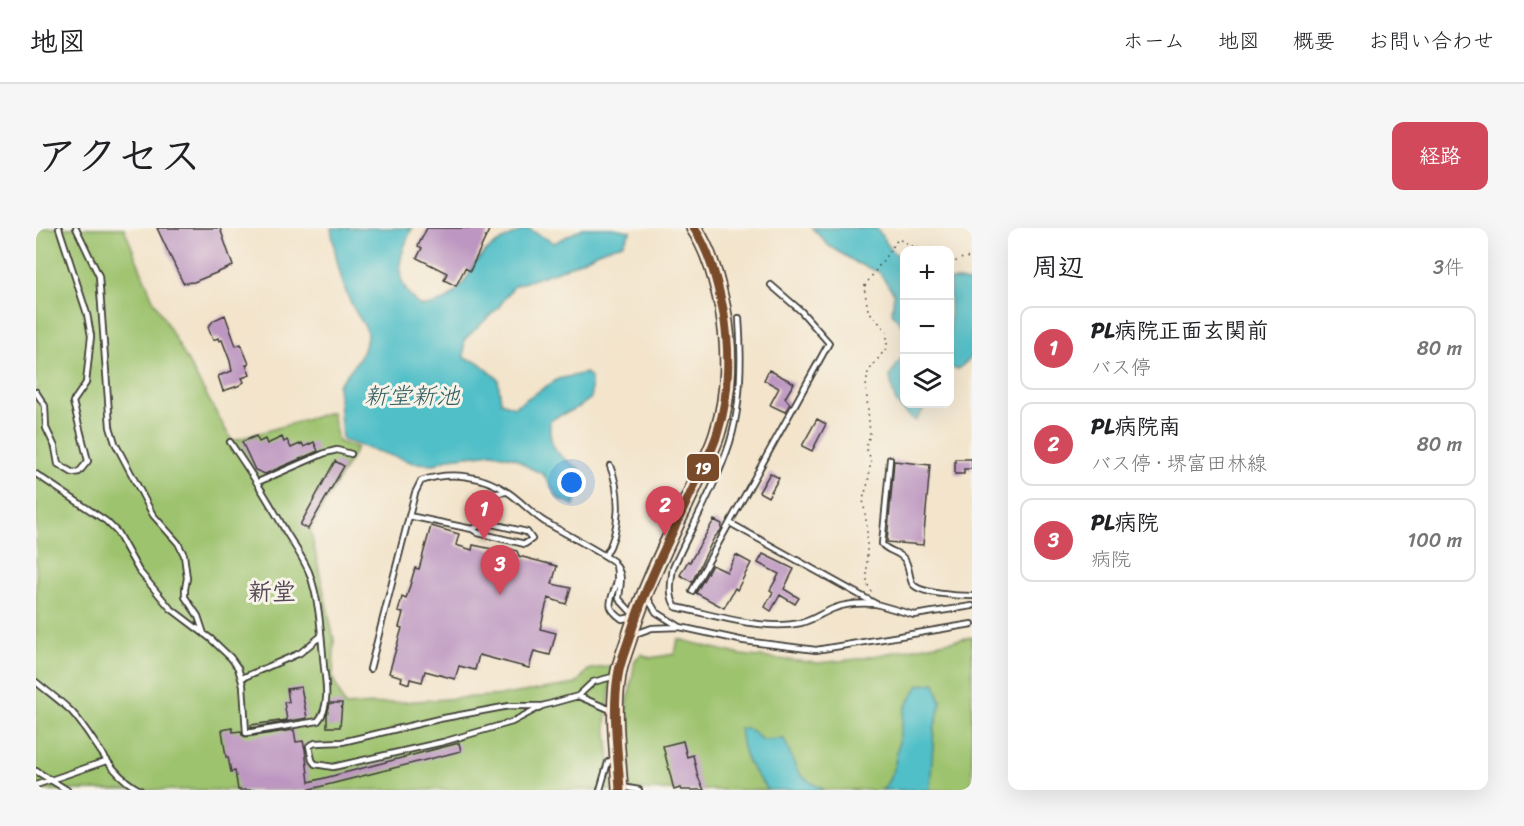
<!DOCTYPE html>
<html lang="ja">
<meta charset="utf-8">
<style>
:root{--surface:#fff;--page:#f6f6f6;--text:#202124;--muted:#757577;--line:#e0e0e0;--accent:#d1495b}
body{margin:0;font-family:Sriracha,"Klee One",sans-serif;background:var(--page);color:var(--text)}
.controls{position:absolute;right:18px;top:18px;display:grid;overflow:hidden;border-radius:12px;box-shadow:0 6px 24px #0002}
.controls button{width:54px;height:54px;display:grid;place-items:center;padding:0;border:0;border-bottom:2px solid var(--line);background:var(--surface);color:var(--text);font:30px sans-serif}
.you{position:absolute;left:536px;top:255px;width:21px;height:21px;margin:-15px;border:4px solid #fff;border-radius:50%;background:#1a73e8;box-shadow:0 0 0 9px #1a73e833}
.badge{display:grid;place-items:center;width:39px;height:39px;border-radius:50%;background:var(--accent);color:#fff;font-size:20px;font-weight:700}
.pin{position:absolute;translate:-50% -50px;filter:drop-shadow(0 2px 3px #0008)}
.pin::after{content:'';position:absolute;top:32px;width:21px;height:18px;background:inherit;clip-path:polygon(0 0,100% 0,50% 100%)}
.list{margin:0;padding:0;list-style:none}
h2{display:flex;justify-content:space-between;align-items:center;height:78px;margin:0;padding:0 24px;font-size:26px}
h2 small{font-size:20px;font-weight:400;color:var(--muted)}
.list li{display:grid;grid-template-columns:39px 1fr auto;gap:18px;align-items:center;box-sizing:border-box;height:84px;margin:0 12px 12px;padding:0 12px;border:2px solid var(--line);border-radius:12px}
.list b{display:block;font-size:22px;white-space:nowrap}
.list p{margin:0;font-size:20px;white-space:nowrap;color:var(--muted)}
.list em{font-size:20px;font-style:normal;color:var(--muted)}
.icon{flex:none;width:33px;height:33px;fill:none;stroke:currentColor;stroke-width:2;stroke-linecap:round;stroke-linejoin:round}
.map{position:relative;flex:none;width:936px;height:562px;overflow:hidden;border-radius:12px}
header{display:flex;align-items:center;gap:36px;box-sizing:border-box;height:84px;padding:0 30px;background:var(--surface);border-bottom:2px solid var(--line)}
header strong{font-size:28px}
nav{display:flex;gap:33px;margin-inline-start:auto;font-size:21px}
.intro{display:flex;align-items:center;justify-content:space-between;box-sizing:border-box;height:144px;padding:0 36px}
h1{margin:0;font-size:42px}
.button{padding:15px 27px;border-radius:12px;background:var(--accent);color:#fff;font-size:21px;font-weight:700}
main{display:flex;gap:36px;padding:0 36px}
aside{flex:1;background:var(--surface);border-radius:12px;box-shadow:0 6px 24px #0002}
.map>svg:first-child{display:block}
.green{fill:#9ec36e;stroke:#5d7045;stroke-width:1.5}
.water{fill:#51bfc8;stroke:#366e72;stroke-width:1.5}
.building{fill:#bd97c1}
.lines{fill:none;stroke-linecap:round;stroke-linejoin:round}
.lane-casing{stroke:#3c3a36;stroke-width:8}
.primary-casing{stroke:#3c3a36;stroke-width:18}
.path{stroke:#3c3a36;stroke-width:1.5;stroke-dasharray:1.5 4.5;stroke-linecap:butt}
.lane{stroke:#fff;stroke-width:4.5}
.primary{stroke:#fabc8b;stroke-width:15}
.bus-1-casing{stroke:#f7f3e8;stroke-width:14}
.bus-1{stroke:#7a4b2a;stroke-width:9}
.labels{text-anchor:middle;stroke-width:6;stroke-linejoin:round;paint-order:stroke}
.water-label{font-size:24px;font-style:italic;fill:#315d61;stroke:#f7f3e8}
.neighbourhood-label{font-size:24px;font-weight:bold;fill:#544756;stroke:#f7f3e8}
.line-badge{stroke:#f7f3e8;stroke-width:2}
.badge-label{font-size:16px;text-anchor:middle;font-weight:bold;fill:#fff}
</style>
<header>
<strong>地図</strong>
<nav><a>ホーム</a><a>地図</a><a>概要</a><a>お問い合わせ</a></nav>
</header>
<div class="intro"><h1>アクセス</h1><a class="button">経路</a></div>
<main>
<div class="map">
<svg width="936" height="562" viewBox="0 0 936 562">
<rect width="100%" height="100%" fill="#f7f3e8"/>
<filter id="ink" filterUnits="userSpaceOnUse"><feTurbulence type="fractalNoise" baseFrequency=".0167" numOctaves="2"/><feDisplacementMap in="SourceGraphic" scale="12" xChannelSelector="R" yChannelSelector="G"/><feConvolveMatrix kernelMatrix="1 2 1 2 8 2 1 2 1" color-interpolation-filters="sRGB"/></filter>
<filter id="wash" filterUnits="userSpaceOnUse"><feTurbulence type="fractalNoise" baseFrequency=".008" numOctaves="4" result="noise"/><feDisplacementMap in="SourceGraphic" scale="24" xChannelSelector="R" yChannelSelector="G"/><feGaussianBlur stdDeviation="1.35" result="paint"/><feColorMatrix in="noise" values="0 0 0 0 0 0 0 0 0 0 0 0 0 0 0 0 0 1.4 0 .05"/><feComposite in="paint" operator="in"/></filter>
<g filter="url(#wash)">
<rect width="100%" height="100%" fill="#f3e4cb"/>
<!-- green -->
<path class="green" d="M 0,0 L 88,0 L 116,69 L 196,213 L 296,184 L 302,214 L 321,220 L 274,300 L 298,412 L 297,450 L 309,478 L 468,467 L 540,456 L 552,442 L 577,437 L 570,496 L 577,562 L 0,562 Z
M 936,409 L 936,562 L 593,562 L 590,486 L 599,432 L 605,426 L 614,430 L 639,426 L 642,411 L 705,427 L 782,435 L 822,431 Z"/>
<!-- water -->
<path class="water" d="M 295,0 L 376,0 C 362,32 355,53 384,78 C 406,78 418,69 430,51 C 434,46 436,39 440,34 C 453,17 472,9 491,0 L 518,15 L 547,0 L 576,0 L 595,3 L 587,16 L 569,21 L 530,40 L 478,58 L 462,80 L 428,112 L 428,130 L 442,134 L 462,151 L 465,174 L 478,179 L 522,151 L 550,145 L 555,151 L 555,170 L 543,179 L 514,192 C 512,220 521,228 544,241 L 545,256 L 538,277 L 523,271 L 507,246 L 492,239 L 479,230 L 457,225 L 414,230 L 399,236 L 378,235 L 306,212 L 302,157 C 312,144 326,131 330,114 C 334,99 324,93 318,81 C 304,56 300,28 295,0 Z
M 776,0 L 839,0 L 842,2 L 855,22 L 868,32 L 868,100 L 856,85 L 858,65 L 843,44 L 821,35 L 793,18 Z
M 914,52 L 924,52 L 936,55 L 936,123 L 934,131 L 922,141 L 914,140 Z
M 868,126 L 868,176 L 891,176 L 880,193 C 858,177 858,174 854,148 Z
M 899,455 L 905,474 L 898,502 L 894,562 L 846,562 C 864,543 861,506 869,481 C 872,473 879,465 883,457 Z
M 704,500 L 715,502 L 726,512 L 748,511 C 762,542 755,545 789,562 L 732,562 C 713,539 707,530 704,500 Z"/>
<g id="blocks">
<!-- building -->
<path class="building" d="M 121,0 L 184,0 L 197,38 L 158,54 L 147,55 Z
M 391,0 L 454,0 L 434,43 L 429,40 L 420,58 L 408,52 L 411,45 L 381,30 L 386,20 L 382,18 Z
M 189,87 L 200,118 L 205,116 L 213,136 L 210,137 L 214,147 L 206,150 L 208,154 L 202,158 L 187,163 L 182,148 L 196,143 L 194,133 L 186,112 L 183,113 L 182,110 L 177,112 L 172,99 L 178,92 Z
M 733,142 L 758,155 L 749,170 L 754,176 L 749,184 L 734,177 L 743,160 L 728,152 Z
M 781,191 L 790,196 L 776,223 L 766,218 Z
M 220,208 L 223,214 L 229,211 L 231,216 L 246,209 L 248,214 L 251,212 L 255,220 L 266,215 L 268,219 L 278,214 L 282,223 L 229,246 L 219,242 L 206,214 Z
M 919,231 L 936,231 L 936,241 L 928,241 L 928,246 L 919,246 Z
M 299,233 L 308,238 L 272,301 L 264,297 Z
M 858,233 L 894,237 L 887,317 L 851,314 Z
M 734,245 L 743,250 L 732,269 L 723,264 Z
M 678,292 L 686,296 L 685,302 L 678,310 L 656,354 L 644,347 L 652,333 L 654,334 Z
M 395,298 L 423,306 L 420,317 L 436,322 L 437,317 L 461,322 L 457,340 L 475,321 L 481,323 L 483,328 L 521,338 L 516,356 L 535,360 L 530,376 L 512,370 L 504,401 L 520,405 L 514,427 L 498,423 L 493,440 L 443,427 L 439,442 L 423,438 L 419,451 L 389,443 L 386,454 L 374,451 L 373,456 L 365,453 L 366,449 L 353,445 L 366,400 L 363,399 L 367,385 L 362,384 L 366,369 L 370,371 L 379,340 L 383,341 Z
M 727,326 L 758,341 L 748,361 L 763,370 L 759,376 L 744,367 L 735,383 L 729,379 L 737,364 L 734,362 L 743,346 L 722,335 Z
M 700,327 L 715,335 L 701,362 L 699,360 L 688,380 L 660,365 L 676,337 L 691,344 Z
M 265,459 L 271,490 L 215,500 L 215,497 L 251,492 L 248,474 L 253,474 L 251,461 Z
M 294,475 L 306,475 L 304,499 L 291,499 L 291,487 Z
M 196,500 L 197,504 L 205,503 L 206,507 L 210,509 L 258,502 L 260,514 L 267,513 L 269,521 L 273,554 L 423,515 L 425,523 L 271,562 L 202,562 L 199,543 L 195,544 L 192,529 L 190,529 L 186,502 Z
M 647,513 L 651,529 L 657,527 L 662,549 L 668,562 L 645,562 L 644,560 L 638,562 L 627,518 Z"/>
</g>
</g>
<g filter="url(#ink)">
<use href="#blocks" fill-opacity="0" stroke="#3c3a36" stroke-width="1.5"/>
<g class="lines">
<defs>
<path id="lane" d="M 40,0 L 63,48 L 74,199 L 79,215 L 117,287 L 142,315 L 148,327 L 151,350 L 149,361 L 149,369 L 162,388 L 168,406
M 703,90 C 706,131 706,174 694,214 C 681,255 655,300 637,340 C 635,353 632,368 640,379 C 678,387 727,403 765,395 C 778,392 787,384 799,380 C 812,375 826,375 840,376
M 0,164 L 9,178 L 10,200 L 19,219 L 22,236 L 37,245 L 43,244 L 52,233 L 37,174 L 50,155 L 55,108 L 51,86 L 23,0
M 854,231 L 846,316 C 852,324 863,323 869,332 C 873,338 873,348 876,355 C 882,366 924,368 936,368
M 0,246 L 70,293 L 81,304 L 103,343 L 134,380 L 175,411 L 195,430 L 202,440 L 207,457 L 210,505 L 282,493 C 294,480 290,455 288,439 C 285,407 284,374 273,344 C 267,330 258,317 250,304 C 233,273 214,243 194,214
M 222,254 L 289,225 L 301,222 L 315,226
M 373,288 L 436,301 L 441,299 L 447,275 L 453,266 L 470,264
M 694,295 L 840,376 L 878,387 L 936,378
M 436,301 L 442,305 L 489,316 L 496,311 L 491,304 L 443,293
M 569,328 C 585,303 585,264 574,238
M 580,337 C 581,343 582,351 580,357 C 574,374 569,379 586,391 L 597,389
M 656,363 L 793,115 L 765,83 L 735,57
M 611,369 L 620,384 L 644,399
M 599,406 L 616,400 L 644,399 L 708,413 L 780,422 L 936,396
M 334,441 L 379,265 L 385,253 C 414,243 448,247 473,265 C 486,274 496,286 509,294 C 532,307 555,319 577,333 C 589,349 584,353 583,371 L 597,386
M 206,450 L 264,425 L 285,408
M 0,454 C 12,464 25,473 36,484 C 59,509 72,546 104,562
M 542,468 L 575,482
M 506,478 L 476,494 L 407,514 L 297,539 L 279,536 L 276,532 L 273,518 L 279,515 L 306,514 L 403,491 L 473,478 L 506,478 L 542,468 L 557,454 L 580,448
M 0,543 L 31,562
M 0,557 L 70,533
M 586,559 L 603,562
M 564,562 L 572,534 L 578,531"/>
<path id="primary" d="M 584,562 C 582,525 576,485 582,448 C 584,433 591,419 595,404 C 611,354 636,306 658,258 C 666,240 677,222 682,203 C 694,165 694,120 687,81 C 681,53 674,24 658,0"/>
</defs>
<!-- lane casing -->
<use href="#lane" class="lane-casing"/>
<!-- primary casing -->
<use href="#primary" class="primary-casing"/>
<!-- path -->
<path class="path" d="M 936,0 L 936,1
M 914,36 L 929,29 L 936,31
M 835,364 L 831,355 L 831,299 L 827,271 L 832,255 L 835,231 L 830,220 L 834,206 L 830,159 L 832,144 L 851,119 L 851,104 L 832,82 L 828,59 L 862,11 L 885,22"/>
<!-- lane -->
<use href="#lane" class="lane"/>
<!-- primary -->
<use href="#primary" class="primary"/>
<defs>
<path id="bus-1" d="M 584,562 C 582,525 576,485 582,448 C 584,433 591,419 595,404 C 611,354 636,306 658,258 C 666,240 677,222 682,203 C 694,165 694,120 687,81 C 681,53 674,24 658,0"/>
</defs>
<!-- bus-1 casing -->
<use href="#bus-1" class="bus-1-casing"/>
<!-- bus-1 -->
<use href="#bus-1" class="bus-1"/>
</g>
</g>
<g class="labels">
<!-- water labels -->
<g class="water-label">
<text x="376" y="176">新堂新池</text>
</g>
<!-- neighbourhood labels -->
<g class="neighbourhood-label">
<text x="236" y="372">新堂</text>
</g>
</g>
<rect class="line-badge" x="650" y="225" width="34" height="29" rx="6" fill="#7a4b2a"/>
<g class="badge-label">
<text x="667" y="246">19</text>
</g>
</svg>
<div class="controls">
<button>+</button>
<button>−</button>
<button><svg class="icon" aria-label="layers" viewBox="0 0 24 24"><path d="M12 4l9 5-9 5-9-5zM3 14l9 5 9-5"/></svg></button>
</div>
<div class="you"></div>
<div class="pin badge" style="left:448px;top:312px">1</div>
<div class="pin badge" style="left:629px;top:308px">2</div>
<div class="pin badge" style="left:464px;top:367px">3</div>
</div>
<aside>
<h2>周辺<small>3件</small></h2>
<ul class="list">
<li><span class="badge">1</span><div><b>PL病院正面玄関前</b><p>バス停</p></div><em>80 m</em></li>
<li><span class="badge">2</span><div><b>PL病院南</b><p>バス停 · 堺富田林線</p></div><em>80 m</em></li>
<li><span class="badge">3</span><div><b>PL病院</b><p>病院</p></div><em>100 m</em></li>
</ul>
</aside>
</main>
